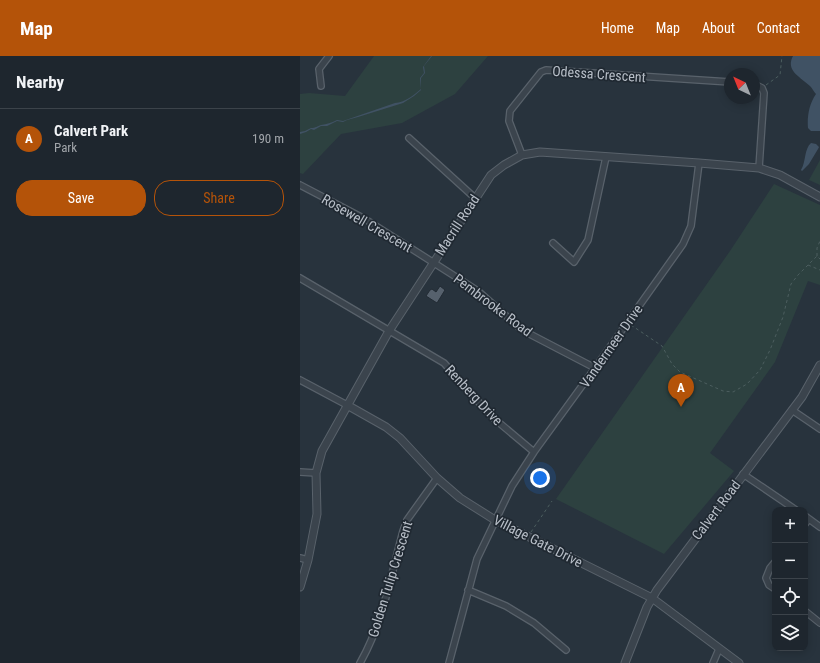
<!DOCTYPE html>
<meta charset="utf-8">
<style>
:root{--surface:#1e262e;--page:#2b323a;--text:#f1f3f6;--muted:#a1a5aa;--line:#3c434a;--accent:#b45309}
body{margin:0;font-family:"Roboto Condensed",sans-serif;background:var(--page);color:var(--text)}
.controls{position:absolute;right:12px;bottom:12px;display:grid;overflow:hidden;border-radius:8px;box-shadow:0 2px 10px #0003}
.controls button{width:36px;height:36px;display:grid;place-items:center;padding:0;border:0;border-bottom:1px solid var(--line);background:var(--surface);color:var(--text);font:20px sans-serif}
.compass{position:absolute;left:424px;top:12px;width:36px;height:36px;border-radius:50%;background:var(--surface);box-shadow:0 2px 10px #0003;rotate:317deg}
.you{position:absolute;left:240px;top:422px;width:14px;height:14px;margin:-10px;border:3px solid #fff;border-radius:50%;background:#1a73e8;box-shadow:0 0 0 6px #1a73e833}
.badge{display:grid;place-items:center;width:26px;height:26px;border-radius:50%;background:var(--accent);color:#fff;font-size:13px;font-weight:700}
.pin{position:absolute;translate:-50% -33px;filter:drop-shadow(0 1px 2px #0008)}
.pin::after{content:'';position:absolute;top:21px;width:14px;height:12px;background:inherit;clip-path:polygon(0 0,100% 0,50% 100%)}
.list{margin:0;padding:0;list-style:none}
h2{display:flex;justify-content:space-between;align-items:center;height:52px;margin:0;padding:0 16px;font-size:17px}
h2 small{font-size:13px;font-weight:400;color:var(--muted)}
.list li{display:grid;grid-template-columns:26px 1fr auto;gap:12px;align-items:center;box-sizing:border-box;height:60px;padding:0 16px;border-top:1px solid var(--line)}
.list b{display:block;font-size:15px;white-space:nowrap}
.list p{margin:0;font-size:13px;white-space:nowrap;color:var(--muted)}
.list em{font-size:13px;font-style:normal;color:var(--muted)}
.actions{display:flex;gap:8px;padding:12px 16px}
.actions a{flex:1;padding:9px 0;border:1px solid var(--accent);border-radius:16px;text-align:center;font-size:14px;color:var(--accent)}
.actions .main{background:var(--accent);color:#fff}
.icon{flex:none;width:22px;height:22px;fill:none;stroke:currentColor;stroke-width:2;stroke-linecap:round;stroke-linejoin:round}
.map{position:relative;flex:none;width:520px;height:607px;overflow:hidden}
header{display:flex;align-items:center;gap:24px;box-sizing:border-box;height:56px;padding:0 20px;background:var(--accent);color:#fff}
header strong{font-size:19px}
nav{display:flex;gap:22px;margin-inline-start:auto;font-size:14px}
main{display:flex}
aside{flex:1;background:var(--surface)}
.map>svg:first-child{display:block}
.green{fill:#2d4140}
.water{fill:#405264}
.building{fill:#56616d;stroke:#222b34}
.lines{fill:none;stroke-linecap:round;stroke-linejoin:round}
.minor-casing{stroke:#59626b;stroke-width:8}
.tertiary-casing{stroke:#59626b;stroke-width:9}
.path{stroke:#4c5e5f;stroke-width:1;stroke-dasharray:3 3;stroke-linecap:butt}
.minor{stroke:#3b444d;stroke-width:5.5}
.tertiary{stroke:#3b444d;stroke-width:7}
.labels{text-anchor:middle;stroke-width:3.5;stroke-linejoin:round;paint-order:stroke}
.street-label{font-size:14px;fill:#b8bfc8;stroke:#202932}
</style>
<header>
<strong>Map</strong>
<nav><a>Home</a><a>Map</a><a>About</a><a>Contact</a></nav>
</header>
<main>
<aside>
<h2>Nearby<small></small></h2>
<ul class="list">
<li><span class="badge">A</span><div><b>Calvert Park</b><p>Park</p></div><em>190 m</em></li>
</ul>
<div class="actions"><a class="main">Save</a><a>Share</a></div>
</aside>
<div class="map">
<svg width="520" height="607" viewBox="0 0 520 607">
<rect width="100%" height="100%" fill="#28333d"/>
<!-- green -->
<path class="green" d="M 74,0 L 188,0 L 155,38 L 102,67 L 41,78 L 3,118 L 0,117 L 0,38 L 9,37 L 45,40 Z
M 520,104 L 520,129 L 509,124 Z
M 474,128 L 520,149 L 520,229 L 508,225 L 475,306 L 410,397 L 434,415 L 364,498 L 256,443 L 430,195 Z"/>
<!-- water -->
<path class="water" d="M 131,0 L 132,0 L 124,10 L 125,17 L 121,22 L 121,34 L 114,40 L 103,47 L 58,61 L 47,64 L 43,66 L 37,65 L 27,70 L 21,70 L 14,74 L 11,73 L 6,76 L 0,78 L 0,76 L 5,75 L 11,72 C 16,72 17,70 21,69 C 27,68 31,67 37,64 L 43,65 L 95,47 C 105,46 113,40 121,33 L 120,22 L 124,17 L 123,11 Z
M 493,0 L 520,0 L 520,75 L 511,75 L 508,72 C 507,61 509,48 516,38 C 514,36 512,32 510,30 C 501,21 485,15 493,0 Z
M 511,87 L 516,88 L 519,91 L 518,93 L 509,108 L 502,115 L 501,114 C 506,106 504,93 511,87 Z"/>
<!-- building -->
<path class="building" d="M 140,230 L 145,234 L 137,247 L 126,240 L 130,234 L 132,233 L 136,236 Z"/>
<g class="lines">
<defs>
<path id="minor" d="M 454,28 L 462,32 L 464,37 L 459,112
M 21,30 L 19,13 L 29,0
M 109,82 L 175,142
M 222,99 L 209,65 L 210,55 L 241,16 L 246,14 L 430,26
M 0,129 L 65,163 L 178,235 L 222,274 L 295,312
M 253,187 L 274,206 L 288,184 L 306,101
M 0,222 L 144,307 L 191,360 L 234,396
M 0,324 L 47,349
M 492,354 L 520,373
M 0,416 L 16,417
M 443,418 L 496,454
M 505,460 L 520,471
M 505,468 L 509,463
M 0,502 L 8,504
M 475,506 L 470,512 L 466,522 L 469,529 L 475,533
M 168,534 L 206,550 L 234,567 L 266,594
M 505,555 L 520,567
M 60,607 C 83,567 91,519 103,475 L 107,464 L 137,422
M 149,607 L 177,503 L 212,430 L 234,396 L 295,312 L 383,188 L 391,170 L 399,107
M 413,607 L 419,593"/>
<path id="tertiary" d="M 47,349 L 86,371 L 100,382 L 137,422 L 160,442 L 195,464 L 352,542 L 439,607
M 0,531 L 8,504 L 17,458 L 16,417 L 22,395 L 89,275 L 191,119 L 204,109 L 222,99 L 240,96 L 399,107 L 459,112 L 480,119 L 520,141
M 325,607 L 347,551 L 357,534 L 502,341 L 520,309"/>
</defs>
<!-- minor casing -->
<use href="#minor" class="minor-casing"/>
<!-- tertiary casing -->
<use href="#tertiary" class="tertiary-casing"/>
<!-- path -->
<path class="path" d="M 466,29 L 480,19 L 482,0
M 517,200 L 517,192 L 520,185
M 508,209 L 520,214
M 331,269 L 362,290 L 372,308 L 380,316 L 423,335 L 433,336 L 447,328 L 460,314 L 470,294 L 483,261 L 491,228 L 498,219 L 517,200 L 520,203
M 231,476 L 252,445"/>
<!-- minor -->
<use href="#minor" class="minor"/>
<!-- tertiary -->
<use href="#tertiary" class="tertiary"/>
</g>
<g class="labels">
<!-- street labels -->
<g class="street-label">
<text transform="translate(299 18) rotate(4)" y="5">Odessa Crescent</text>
<text transform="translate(67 167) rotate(30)" y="5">Rosewell Crescent</text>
<text transform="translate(157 169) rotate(-57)" y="5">Macrill Road</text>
<text transform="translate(193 249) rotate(37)" y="5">Pembrooke Road</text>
<text transform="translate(311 290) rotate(-55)" y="5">Vandermeer Drive</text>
<text transform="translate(174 339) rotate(47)" y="5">Renberg Drive</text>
<text transform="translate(416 454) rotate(-53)" y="5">Calvert Road</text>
<text transform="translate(238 485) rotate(27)" y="5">Village Gate Drive</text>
<text transform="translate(90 523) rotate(-73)" y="5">Golden Tulip Crescent</text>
</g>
</g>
</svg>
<div class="controls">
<button>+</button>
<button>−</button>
<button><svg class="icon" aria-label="locate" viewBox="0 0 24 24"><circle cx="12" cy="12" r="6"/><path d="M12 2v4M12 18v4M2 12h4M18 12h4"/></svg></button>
<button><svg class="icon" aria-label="layers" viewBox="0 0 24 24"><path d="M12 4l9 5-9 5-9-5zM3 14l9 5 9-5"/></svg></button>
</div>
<svg class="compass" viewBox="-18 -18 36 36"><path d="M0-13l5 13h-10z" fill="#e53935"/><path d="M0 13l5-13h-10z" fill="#a1a5aa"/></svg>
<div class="you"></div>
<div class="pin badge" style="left:381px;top:351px">A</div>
</div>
</main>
